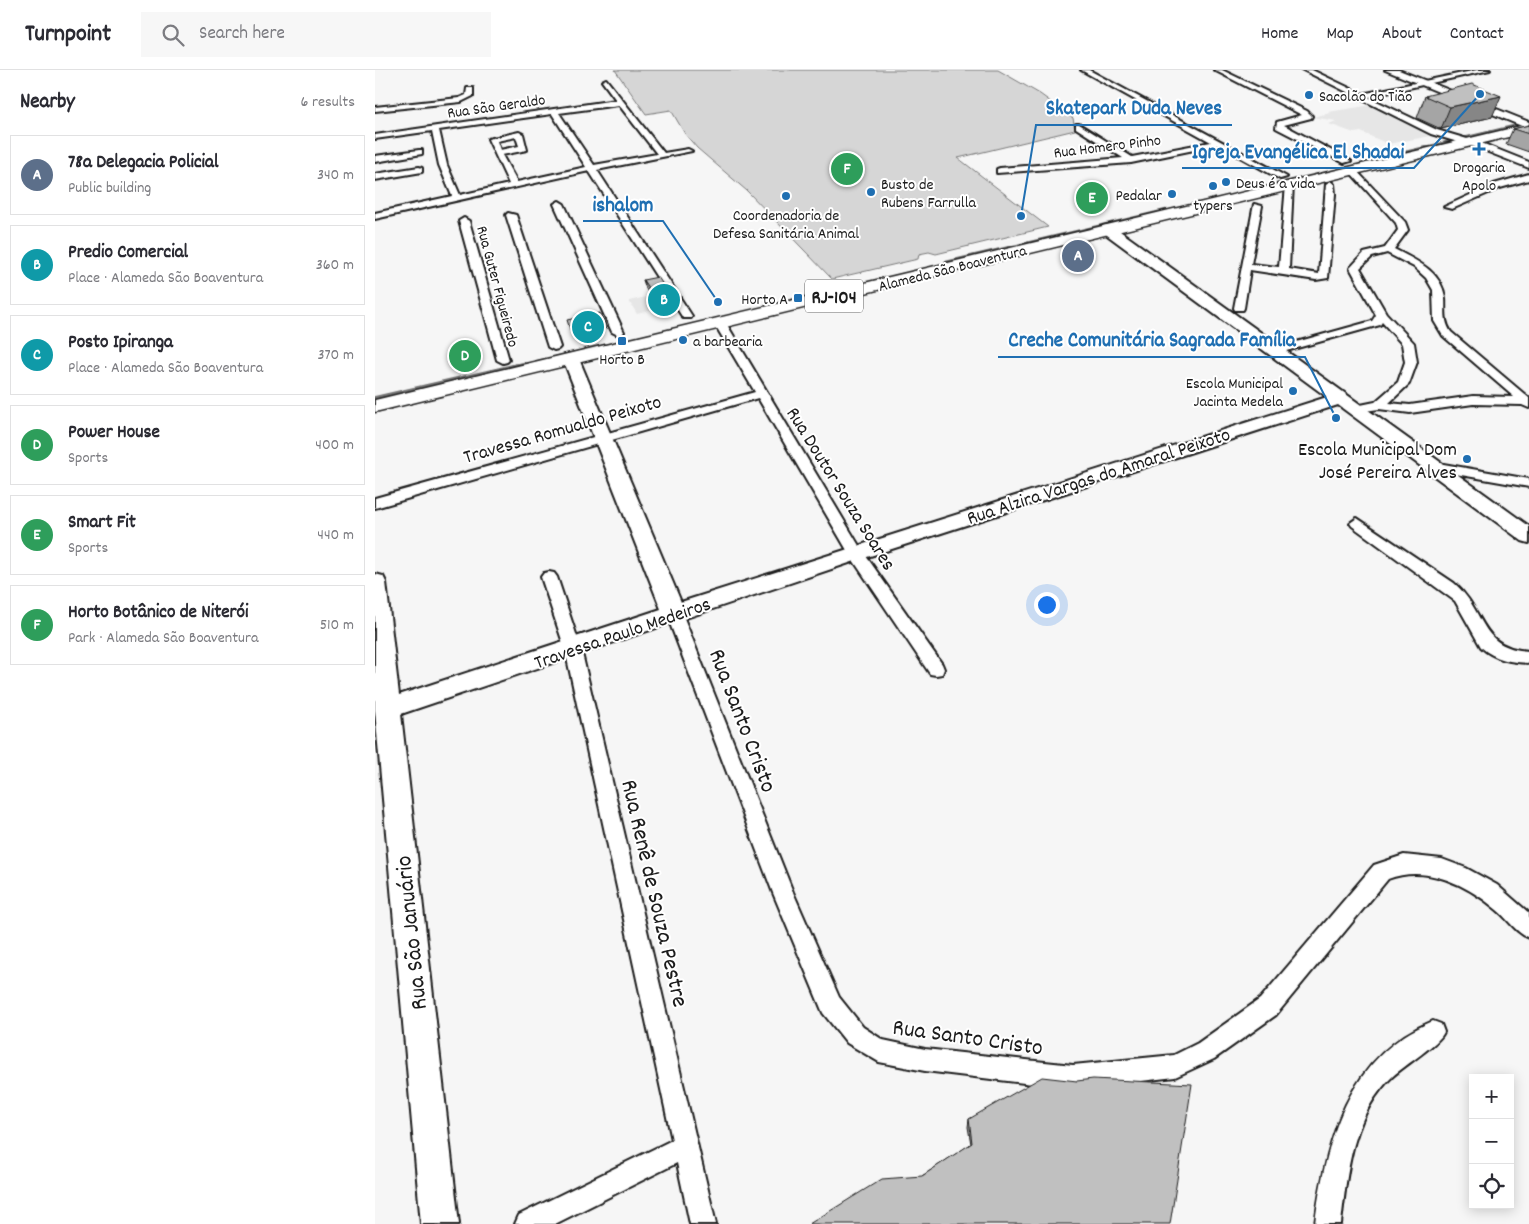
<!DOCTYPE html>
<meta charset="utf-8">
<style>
:root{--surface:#fff;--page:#f7f7f7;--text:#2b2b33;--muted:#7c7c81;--line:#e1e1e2;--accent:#7c3aed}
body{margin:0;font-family:Dekko,sans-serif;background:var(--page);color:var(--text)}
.controls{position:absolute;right:15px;bottom:15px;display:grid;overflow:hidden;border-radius:0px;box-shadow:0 2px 12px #0003}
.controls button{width:45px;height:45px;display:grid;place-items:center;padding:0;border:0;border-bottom:1px solid var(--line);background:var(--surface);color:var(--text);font:25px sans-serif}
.you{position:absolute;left:671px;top:534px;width:18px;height:18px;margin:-12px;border:4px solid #fff;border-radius:50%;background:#1a73e8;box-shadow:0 0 0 8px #1a73e833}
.badge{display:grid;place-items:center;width:32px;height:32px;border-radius:50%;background:var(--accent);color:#fff;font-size:16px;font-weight:700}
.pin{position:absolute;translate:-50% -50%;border:2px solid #fff;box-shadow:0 1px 5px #0006}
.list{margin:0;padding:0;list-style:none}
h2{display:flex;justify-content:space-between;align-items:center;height:65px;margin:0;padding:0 20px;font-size:21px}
h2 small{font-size:16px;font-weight:400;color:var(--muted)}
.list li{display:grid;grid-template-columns:32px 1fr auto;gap:15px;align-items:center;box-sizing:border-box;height:80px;margin:0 10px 10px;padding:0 10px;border:1px solid var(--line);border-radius:0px}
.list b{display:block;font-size:19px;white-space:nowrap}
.list p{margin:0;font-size:16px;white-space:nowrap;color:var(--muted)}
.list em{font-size:16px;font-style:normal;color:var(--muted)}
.icon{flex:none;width:28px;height:28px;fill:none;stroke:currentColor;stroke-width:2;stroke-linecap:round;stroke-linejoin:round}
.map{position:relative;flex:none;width:1154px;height:1154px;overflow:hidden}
header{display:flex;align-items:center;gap:30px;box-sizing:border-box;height:70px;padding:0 25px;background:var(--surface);border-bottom:1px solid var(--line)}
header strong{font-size:24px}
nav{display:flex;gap:28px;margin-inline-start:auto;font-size:18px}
.search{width:350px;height:45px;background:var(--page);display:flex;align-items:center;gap:12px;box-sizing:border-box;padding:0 18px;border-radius:0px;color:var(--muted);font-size:19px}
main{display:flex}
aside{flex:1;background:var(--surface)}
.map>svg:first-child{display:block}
.built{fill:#e6e6e6}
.green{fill:#d6d6d6;stroke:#797979}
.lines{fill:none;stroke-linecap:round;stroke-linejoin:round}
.stream-far2{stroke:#727272;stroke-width:2}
.stream-far1{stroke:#727272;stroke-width:2.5}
.stream{stroke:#727272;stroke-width:4}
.street-casing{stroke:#1c1c1c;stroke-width:4}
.secondary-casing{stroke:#1c1c1c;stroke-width:4}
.highway-casing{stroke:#1c1c1c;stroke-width:3}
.street{fill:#fff;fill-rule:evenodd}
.secondary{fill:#fff;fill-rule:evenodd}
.highway{fill:#fff;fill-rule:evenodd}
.wall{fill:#a5a5a5;stroke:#1c1c1c}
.shaded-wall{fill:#868686;stroke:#1c1c1c}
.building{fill:#c0c0c0;stroke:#1c1c1c}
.poi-dot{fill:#1f6fb2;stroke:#fff;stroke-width:2}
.labels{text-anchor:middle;stroke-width:4;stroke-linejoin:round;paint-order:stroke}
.far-poi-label{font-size:16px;fill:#1c1c1c;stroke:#fff;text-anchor:start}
.far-street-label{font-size:16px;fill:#1c1c1c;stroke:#fff}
.shield{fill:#fff;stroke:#606060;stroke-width:1}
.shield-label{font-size:19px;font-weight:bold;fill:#1c1c1c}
.street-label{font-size:20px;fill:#1c1c1c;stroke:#fff}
.poi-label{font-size:20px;fill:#1c1c1c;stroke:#fff;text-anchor:end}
.near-street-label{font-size:24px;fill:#1c1c1c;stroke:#fff}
.leader{fill:none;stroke:#1f6fb2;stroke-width:2}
.callout-dot{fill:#1f6fb2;stroke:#fff;stroke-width:2}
.callout-label{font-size:21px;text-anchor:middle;font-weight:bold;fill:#1f6fb2;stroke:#fff;stroke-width:4;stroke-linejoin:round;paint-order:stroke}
</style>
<header>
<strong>Turnpoint</strong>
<div class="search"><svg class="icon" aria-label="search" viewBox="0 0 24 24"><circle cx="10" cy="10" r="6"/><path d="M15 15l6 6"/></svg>Search here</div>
<nav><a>Home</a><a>Map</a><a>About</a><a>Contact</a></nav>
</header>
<main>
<aside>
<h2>Nearby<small>6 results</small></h2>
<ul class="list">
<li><span class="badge" style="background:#5c6f8a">A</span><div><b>78a Delegacia Policial</b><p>Public building</p></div><em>340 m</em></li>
<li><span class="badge" style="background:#0f9aa8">B</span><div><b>Predio Comercial</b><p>Place · Alameda São Boaventura</p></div><em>360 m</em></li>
<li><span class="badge" style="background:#0f9aa8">C</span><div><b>Posto Ipiranga</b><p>Place · Alameda São Boaventura</p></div><em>370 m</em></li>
<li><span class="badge" style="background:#2e9e5b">D</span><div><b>Power House</b><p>Sports</p></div><em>400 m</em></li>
<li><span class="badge" style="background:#2e9e5b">E</span><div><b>Smart Fit</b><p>Sports</p></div><em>440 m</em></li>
<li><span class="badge" style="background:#2e9e5b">F</span><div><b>Horto Botânico de Niterói</b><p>Park · Alameda São Boaventura</p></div><em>510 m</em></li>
</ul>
</aside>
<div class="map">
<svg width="1154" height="1154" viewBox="0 0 1154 1154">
<rect width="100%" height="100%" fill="#f6f6f6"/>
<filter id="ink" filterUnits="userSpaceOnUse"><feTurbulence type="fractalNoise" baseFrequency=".02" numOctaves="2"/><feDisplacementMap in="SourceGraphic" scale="10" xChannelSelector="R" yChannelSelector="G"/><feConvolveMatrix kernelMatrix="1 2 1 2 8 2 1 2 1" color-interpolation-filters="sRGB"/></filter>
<g filter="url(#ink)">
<!-- built -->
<path class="built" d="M 997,35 L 1057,64 L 1056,66 L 1013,74 L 986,62 L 979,63 L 954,54 L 961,51 L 937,47 L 955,43 L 953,42 Z
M 275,226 L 283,239 L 262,244 L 254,231 Z"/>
<!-- green -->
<path class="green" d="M 240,0 L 623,0 L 665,24 L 698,48 L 700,60 L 583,88 L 673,157 L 561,184 L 554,182 L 544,184 L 543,189 L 457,209 L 372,121 L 322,78 L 310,64 L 296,40 L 271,44 Z"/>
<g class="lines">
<!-- stream-far2 -->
<path class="stream-far2" d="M 1025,83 L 1154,52"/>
<!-- stream-far1 -->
<path class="stream-far1" d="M 571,192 L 791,140
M 137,296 L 149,293"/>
<!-- stream -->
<path class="stream" d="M 0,328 L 142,295"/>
<defs>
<path id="street" d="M 706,0 L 714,0 L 912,107 L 905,109 L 843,75 L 756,93 L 622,103 L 622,99 L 625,98 L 748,88 L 701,58 L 701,54 L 704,54 L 757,87 L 836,72 Z
M 839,0 L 847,0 L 932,41 L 937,46 L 936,48 L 909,55 L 976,91 L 969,93 L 901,58 L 902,52 L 927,45 Z
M 928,0 L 937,0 L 987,24 L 1102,0 L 1115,0 L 993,27 L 1062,60 L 1109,74 L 1154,92 L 1154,98 L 1103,78 L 1056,64 Z
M 231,9 L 289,83 L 313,79 L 317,81 L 222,100 L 317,246 L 316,248 L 308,248 L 214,101 L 0,149 L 0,143 L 77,126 L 64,95 L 57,61 L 0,69 L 0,65 L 241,30 L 227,11 ZM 244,35 L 282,84 L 219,95 L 184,43 ZM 177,44 L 211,97 L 142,112 L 127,85 L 152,80 L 148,64 L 144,62 L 113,69 L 134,114 L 85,125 L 72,95 L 64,60 ZM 141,67 L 144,76 L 125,80 L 122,71 Z
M 92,18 L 98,18 L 98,26 L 86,32 L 0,41 L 0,37 L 84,28 L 91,25 Z
M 44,80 L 47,80 L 47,84 L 0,92 L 0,86 Z
M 44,97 L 47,98 L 47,102 L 0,110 L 0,104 Z
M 978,97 L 1030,152 L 1033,160 L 1019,179 C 1040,190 1067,201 1070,228 C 1071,241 1068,250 1076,262 L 1154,328 L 1154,338 L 1147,335 L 1098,334 L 1035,343 L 1004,339 L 976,343 L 974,340 L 976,337 L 1000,332 L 1023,312 L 1030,292 L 1027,274 L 1007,252 L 1005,255 L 904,283 L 896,283 L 896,279 L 997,251 L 1001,245 L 975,198 L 989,183 L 1010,178 L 1023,160 L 1021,153 L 975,102 L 974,100 ZM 1012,183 L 1039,197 L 1051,208 L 1058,220 L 1059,251 L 1068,266 L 1139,327 L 1098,326 L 1035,335 L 1014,333 L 1034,314 L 1042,292 L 1039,273 L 1011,243 L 985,198 L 997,187 Z
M 1154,104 L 1154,110 L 1125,118 L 1077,139 L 1069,137 L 1119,114 Z
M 955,111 L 959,114 L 960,124 L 953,208 L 941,210 L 875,200 L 869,238 L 868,240 L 860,240 L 859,238 L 879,134 L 887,136 L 876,194 L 904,197 L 911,115 L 918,113 L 914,199 L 944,204 L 951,114 Z
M 184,131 L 189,134 L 249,262 L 247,264 L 243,265 L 237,262 L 179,134 Z
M 133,143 L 141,145 L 185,277 L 183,279 L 179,280 L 173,277 L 131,145 Z
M 89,148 L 94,151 L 134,290 L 132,292 L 128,293 L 122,290 L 84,151 Z
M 345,250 L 351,253 L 486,479 L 567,594 L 569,599 L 567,604 L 561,605 L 555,604 L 476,487 L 383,328 L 0,438 L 0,428 L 380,322 L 339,253 Z
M 1057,392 L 1154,409 L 1154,417 L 1052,399 L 1050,396 Z
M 982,448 L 1079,513 C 1112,542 1103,578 1154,581 L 1154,593 C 1136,592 1120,590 1106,577 L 1080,531 L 977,456 L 975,453 Z
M 174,502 L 179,503 L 182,507 L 206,579 L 341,1154 L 315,1154 L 302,1093 L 180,1154 L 140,1154 L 144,1145 L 297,1070 L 190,579 L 166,507 L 169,503 Z
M 299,537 L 305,539 L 307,543 L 418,822 L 464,927 L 488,957 L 508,970 L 550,979 L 698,995 L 799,985 L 823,973 L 885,929 L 999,795 L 1029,785 L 1067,789 L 1091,798 L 1122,815 L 1154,843 L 1154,868 C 1141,863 1133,849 1122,840 C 1093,815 1051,794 1013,809 L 901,945 L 839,989 L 800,1007 L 698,1019 L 550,1001 L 504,992 L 472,973 L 448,943 L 398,823 L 291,543 L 293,539 Z
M 1058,951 L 1066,954 L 1069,962 C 1064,974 1030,995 1018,1006 C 977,1044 972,1102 966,1154 L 940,1154 C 951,1071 972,986 1058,951 Z"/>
<path id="secondary" d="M 1010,0 L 1024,0 L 1154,52 L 1154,59 Z
M 733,155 L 738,156 L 1154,456 L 1154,473 L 1147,471 L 963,335 L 489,488 L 26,644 L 84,1154 L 46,1154 L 0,640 L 0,504 L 8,506 L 11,512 L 24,625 L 286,539 L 188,289 L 190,285 L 202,285 L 204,289 L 306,532 L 952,327 L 728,162 L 726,159 L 728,156 Z"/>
<path id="highway" d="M 1154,54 L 1154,62 L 0,342 L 0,330 Z"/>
</defs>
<!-- street casing -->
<use href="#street" class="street-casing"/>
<!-- secondary casing -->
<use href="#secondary" class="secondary-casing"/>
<!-- highway casing -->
<use href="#highway" class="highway-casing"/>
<!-- street -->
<use href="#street" class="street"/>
<!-- secondary -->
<use href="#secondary" class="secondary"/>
<!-- highway -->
<use href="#highway" class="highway"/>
</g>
<!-- wall -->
<path class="wall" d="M 1050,26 L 1117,47 L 1066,59 L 1042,48 Z
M 1154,55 L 1154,82 L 1131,74 L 1138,59 Z
M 268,210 L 298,236 L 283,239 L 271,219 Z
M 702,1011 L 547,1106 L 596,1074 L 593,1057 L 594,1049 Z"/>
<!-- shaded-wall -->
<path class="shaded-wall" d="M 1126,26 L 1117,47 L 1066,59 L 1075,37 Z
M 296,227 L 298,236 L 283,239 L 281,230 Z
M 230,253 L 232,258 L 198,267 L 196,262 Z"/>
<!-- building -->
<path class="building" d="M 1097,14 L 1126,26 L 1075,37 L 1050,26 Z
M 1154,55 L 1154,64 L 1138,59 Z
M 283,207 L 296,227 L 281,230 L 268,210 Z
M 225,243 L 230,253 L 196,262 L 192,250 Z
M 667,1007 L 702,1011 L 718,1009 L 817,1014 L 795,1154 L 434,1154 L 507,1109 L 547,1106 L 597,1073 L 594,1049 Z"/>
</g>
<!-- markers -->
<g class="poi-dot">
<circle cx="934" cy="25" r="5"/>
<path d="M1101.5 71.5h5v5h5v5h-5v5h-5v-5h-5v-5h5z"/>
<circle cx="851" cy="112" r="5"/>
<circle cx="838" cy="116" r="5"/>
<circle cx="496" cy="122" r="5"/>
<circle cx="797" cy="124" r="5"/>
<circle cx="411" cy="126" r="5"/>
<rect x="418" y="223" width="10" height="10" rx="2.5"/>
<circle cx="308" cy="270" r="5"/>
<rect x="242" y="266" width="10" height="10" rx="2.5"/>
<circle cx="918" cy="321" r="5"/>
<circle cx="1092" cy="389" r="5"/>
</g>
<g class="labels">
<!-- far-poi labels -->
<g class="far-poi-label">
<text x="944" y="31">Sacolão do Tião</text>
<text x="1104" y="102" text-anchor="middle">Drogaria<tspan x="1104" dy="18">Apolo</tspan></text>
<text x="861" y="118">Deus é a vida</text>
<text x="506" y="119">Busto de<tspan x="506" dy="18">Rubens Farrulla</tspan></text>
<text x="787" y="130" text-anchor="end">Pedalar</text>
<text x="838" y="140" text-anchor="middle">typers</text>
<text x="411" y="150" text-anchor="middle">Coordenadoria de<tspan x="411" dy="18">Defesa Sanitária Animal</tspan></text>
<text x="413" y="234" text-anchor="end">Horto A</text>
<text x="318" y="276">a barbearia</text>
<text x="247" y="294" text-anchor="middle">Horto B</text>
<text x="908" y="318" text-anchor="end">Escola Municipal<tspan x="908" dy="18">Jacinta Medela</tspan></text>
</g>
<!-- far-street labels -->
<g class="far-street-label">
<text transform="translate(121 35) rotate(-8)" y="6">Rua São Geraldo</text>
<text transform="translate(732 75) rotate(-7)" y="6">Rua Homero Pinho</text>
<text transform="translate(577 197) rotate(-14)" y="6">Alameda São Boaventura</text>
<text transform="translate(124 216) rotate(75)" y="6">Rua Guter Figueiredo</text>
</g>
<!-- shield labels -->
<rect class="shield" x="430" y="209.5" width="58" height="33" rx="4"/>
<g class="shield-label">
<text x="459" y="233">RJ-104</text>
</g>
<!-- street labels -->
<g class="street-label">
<text transform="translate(187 358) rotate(-16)" y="7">Travessa Romualdo Peixoto</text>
<text transform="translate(723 405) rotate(-18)" y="7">Rua Alzira Vargas do Amaral Peixoto</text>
<text transform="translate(467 418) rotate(58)" y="7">Rua Doutor Souza Soares</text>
<text transform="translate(247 562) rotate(-19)" y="7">Travessa Paulo Medeiros</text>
</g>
<!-- poi labels -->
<g class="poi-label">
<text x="1082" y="385">Escola Municipal Dom<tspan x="1082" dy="23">José Pereira Alves</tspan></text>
</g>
<!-- near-street labels -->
<g class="near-street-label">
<text transform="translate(369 650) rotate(69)" y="8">Rua Santo Cristo</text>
<text transform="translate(281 823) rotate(77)" y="8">Rua Renê de Souza Pestre</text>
<text transform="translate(35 863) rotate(-96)" y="8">Rua São Januário</text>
<text transform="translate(593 966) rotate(8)" y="8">Rua Santo Cristo</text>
</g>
</g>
<!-- callouts -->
<path class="leader" d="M646 146L661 55H857M1105 24L1039 98H807M343 232L288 151H208M961 348L930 287H623"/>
<g class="callout-dot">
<circle cx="646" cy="146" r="5"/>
<circle cx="1105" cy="24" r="5"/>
<circle cx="343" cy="232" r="5"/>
<circle cx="961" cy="348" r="5"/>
</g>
<g class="callout-label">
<text x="759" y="44">Skatepark Duda Neves</text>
<text x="923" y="88">Igreja Evangélica El Shadai</text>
<text x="248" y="141">ishalom</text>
<text x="777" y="276">Creche Comunitária Sagrada Família</text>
</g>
</svg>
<div class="controls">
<button>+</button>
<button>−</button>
<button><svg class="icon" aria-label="locate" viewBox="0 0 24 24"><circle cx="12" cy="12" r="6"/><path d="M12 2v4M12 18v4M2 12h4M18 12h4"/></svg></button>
</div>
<div class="you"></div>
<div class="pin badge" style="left:703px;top:186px;background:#5c6f8a">A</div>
<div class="pin badge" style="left:289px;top:230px;background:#0f9aa8">B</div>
<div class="pin badge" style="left:213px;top:257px;background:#0f9aa8">C</div>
<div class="pin badge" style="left:90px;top:286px;background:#2e9e5b">D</div>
<div class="pin badge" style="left:717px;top:128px;background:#2e9e5b">E</div>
<div class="pin badge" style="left:472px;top:99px;background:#2e9e5b">F</div>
</div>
</main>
